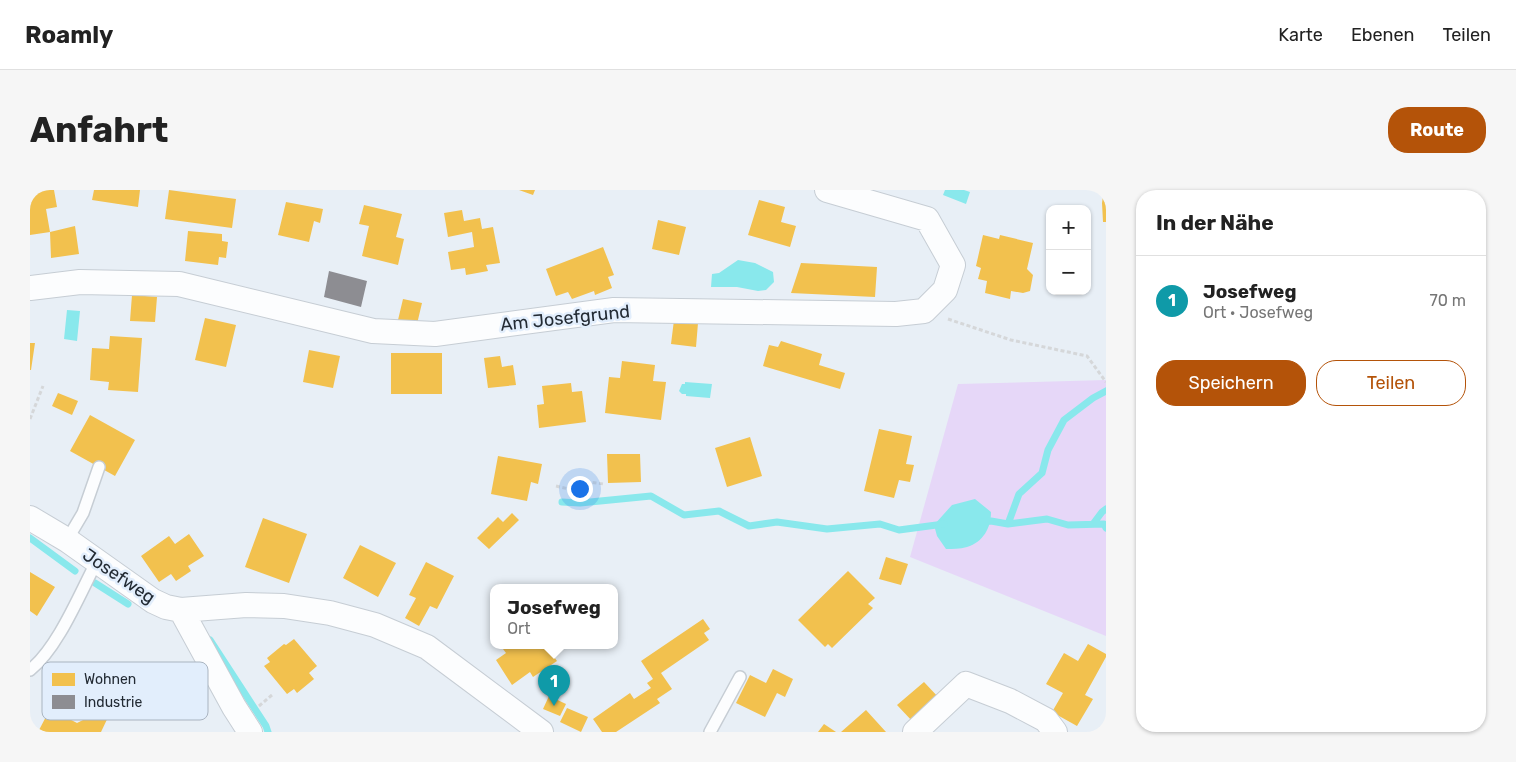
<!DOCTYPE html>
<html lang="de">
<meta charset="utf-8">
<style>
:root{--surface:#fff;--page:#f6f6f6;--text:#222;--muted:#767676;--line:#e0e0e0;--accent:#b45309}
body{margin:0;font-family:Rubik,sans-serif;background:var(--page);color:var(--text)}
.controls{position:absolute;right:15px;top:15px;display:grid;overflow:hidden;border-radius:10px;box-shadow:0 1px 4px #0004}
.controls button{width:45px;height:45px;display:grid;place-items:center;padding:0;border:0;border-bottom:1px solid var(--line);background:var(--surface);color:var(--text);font:25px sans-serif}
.you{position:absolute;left:549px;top:298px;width:18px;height:18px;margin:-12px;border:4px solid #fff;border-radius:50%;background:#1a73e8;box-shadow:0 0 0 8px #1a73e833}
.badge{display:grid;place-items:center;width:32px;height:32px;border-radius:50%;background:var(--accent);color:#fff;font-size:16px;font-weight:700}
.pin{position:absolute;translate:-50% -41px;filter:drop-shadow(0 1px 2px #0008)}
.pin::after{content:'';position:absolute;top:26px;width:18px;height:15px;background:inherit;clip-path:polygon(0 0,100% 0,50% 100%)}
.popup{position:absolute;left:460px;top:394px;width:128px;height:65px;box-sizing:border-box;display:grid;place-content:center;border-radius:10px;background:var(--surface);filter:drop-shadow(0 1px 4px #0005);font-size:16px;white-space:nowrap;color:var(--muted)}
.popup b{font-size:19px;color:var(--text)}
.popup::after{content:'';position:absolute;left:50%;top:100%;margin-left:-10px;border:10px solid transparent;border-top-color:var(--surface)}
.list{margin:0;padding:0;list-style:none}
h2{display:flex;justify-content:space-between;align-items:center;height:65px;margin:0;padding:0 20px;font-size:21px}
h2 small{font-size:16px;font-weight:400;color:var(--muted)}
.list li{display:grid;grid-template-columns:32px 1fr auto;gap:15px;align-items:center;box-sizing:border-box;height:90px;padding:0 20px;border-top:1px solid var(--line)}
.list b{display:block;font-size:19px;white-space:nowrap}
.list p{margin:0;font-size:16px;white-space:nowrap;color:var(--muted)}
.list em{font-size:16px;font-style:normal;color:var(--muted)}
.actions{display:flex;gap:10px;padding:15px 20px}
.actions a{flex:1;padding:11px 0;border:1px solid var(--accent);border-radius:20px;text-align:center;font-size:18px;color:var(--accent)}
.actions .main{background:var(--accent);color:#fff}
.map{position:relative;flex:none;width:1076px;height:542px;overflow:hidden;border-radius:20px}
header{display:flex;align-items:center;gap:30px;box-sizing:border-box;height:70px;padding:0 25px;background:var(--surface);border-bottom:1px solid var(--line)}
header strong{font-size:24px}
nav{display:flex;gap:28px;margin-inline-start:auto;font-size:18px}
.intro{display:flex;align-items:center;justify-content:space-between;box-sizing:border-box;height:120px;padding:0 30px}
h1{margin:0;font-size:35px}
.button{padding:12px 22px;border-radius:20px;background:var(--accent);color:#fff;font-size:18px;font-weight:700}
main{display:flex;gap:30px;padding:0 30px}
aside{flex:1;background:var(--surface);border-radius:20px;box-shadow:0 1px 4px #0004}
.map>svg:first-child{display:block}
.green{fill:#e6d7f8}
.water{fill:#89e8ec}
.homes{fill:#f2c14e}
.industry{fill:#8d8d92}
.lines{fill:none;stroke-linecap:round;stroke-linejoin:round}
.stream{stroke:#89e8ec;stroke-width:7}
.lane-casing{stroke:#c6cdd4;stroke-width:14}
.street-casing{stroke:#c6cdd4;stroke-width:26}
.path{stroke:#d5d7d9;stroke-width:3;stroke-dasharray:4 2.5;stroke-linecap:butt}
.lane{stroke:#fcfdfe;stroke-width:11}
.street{stroke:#fcfdfe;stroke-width:24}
.labels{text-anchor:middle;stroke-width:5;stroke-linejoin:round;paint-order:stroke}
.street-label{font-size:18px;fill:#232b34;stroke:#e2eefc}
.key{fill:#e2eefc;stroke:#a9b4c0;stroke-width:1}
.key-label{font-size:14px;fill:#232b34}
</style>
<header>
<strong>Roamly</strong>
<nav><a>Karte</a><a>Ebenen</a><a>Teilen</a></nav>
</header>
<div class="intro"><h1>Anfahrt</h1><a class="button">Route</a></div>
<main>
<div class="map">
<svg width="1076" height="542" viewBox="0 0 1076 542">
<rect width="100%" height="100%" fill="#e8eff6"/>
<!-- green -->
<path class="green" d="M 1076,190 L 1076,446 L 880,367 L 928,194 Z"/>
<!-- water -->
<path class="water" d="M 915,0 L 934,0 L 940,2 L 936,14 L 913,5 Z
M 708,70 L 725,73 L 743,82 L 744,92 L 736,100 L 728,101 L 707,97 L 681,97 L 682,84 L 689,83 Z
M 37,120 L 50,121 L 47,151 L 34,149 Z
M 655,192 L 682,194 L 680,208 L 656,206 L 656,204 L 652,204 L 649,201 L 652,194 L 655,194 Z
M 945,309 L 961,322 C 961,338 953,352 937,357 C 930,359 922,359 916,359 L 907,346 L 904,335 L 922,315 Z
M 62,484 L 69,485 L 71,494 C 65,509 61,515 44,516 L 39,510 L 34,498 L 44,489 Z"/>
<!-- homes -->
<path class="homes" d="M 0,0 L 24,0 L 27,17 L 16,19 L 20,42 L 0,45 Z
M 64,0 L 110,0 L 108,17 L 62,10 Z
M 139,0 L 206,9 L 202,38 L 135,29 Z
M 489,0 L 505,0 L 503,5 Z
M 1076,1 L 1076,32 L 1073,32 L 1072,13 L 1073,6 Z
M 729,10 L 755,17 L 751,32 L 766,36 L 760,57 L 718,45 Z
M 256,12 L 293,19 L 290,33 L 284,31 L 279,52 L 248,45 Z
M 334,15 L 372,24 L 366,47 L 374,49 L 368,75 L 332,66 L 339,36 L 329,34 Z
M 432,20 L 434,31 L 450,28 L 452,39 L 463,37 L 470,73 L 456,75 L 458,81 L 436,85 L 435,78 L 421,80 L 418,62 L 444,57 L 442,42 L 418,47 L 414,23 Z
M 628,30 L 656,37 L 649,65 L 622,59 Z
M 45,36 L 49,64 L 21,68 L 20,42 Z
M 158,41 L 192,44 L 192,51 L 198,52 L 196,68 L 189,67 L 188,75 L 155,71 Z
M 953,45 L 969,49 L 970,45 L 1003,53 L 997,79 L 1003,85 L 1000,101 L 993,103 L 981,101 L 980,109 L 955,103 L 957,91 L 948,89 L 951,78 L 946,76 Z
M 573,57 L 584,85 L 578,87 L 582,98 L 565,105 L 564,101 L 542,109 L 538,102 L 526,106 L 516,79 Z
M 771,73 L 847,77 L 845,107 L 761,103 Z
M 102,105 L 127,107 L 125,132 L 100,131 Z
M 373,109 L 392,113 L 387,134 L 368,130 Z
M 175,128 L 206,135 L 196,177 L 165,170 Z
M 644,130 L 668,133 L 666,157 L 641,154 Z
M 80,146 L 112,148 L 108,202 L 78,200 L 79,192 L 60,190 L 62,158 L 79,159 Z
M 751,151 L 792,164 L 789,175 L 815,183 L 810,199 L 733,176 L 739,155 L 748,157 Z
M 0,153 L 5,153 L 1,180 L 0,180 Z
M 279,160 L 310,166 L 303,198 L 273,192 Z
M 361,163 L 412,163 L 412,204 L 361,204 Z
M 470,166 L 472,177 L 483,175 L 486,195 L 458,198 L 454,168 Z
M 592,171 L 625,175 L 623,191 L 636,192 L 631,230 L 575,223 L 579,187 L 590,188 Z
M 541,193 L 542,202 L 552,201 L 556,232 L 509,238 L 507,215 L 514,214 L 512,196 Z
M 28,203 L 48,211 L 42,225 L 22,216 Z
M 60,225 L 105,250 L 85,286 L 40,261 Z
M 849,239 L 882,246 L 876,274 L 884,275 L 880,292 L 869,290 L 864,308 L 834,301 Z
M 720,247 L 732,286 L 697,297 L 685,258 Z
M 577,264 L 610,264 L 611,292 L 578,293 Z
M 468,266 L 512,274 L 508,294 L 501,292 L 497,311 L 461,304 Z
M 482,323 L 489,330 L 459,359 L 447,348 L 468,327 L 473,332 Z
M 233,328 L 277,344 L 259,393 L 215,377 Z
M 159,344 L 174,366 L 158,376 L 161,381 L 146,391 L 141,384 L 129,392 L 111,366 L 139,346 L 145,354 Z
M 330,355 L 366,373 L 348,407 L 313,388 Z
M 856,367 L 878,374 L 871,395 L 849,389 Z
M 396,372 L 424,386 L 407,419 L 400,416 L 389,436 L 375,428 L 386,408 L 379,405 Z
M 818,381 L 845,408 L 838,414 L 843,418 L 802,458 L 798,454 L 795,457 L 768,430 Z
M 0,382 L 25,397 L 7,426 L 0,421 Z
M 673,429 L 680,439 L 674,443 L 679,450 L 631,483 L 642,499 L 627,509 L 630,513 L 586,542 L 572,542 L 563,529 L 600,503 L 604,509 L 621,498 L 617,493 L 623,489 L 611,471 Z
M 264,449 L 287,476 L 279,483 L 284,489 L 267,503 L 264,499 L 257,504 L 234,476 L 240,472 L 237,468 L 254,454 L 256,455 Z
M 1058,454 L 1076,464 L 1076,467 L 1055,505 L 1063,509 L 1047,536 L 1022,522 L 1033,503 L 1016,494 L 1034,463 L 1048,471 Z
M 470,455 L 520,455 L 517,457 L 527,471 L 503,487 L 500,482 L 482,495 L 466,470 L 476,463 Z
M 743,479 L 763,489 L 755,507 L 747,503 L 735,527 L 706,513 L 720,485 L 736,493 Z
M 79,492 L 91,500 L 71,542 L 8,542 L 20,519 L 47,533 L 57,528 Z
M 894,492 L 910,509 L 883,532 L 867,515 Z
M 519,506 L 536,514 L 530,526 L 513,519 Z
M 537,518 L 558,527 L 551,542 L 530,532 Z
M 836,520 L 856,542 L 811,542 Z
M 794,534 L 806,542 L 788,542 Z"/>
<!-- industry -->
<path class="industry" d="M 299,81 L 337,91 L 331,117 L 294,107 Z"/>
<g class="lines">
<!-- stream -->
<path class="stream" d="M 532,312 L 550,313 L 621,306 L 654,325 L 689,321 L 719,336 L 747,332 L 797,339 L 850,334 L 869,340 L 914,334
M 952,332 L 961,331 L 978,334 L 1017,329 L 1038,335 L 1074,334 L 1076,338
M 978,334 L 989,304 L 1012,283 L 1018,260 L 1034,230 L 1063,208 L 1076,201
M 1063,334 L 1072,322 L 1076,319
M 0,348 L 45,381
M 65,393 L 98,414
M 180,450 L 236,536 L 238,542"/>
<defs>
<path id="lane" d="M 37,350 L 53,323 L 69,277
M 0,480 C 28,458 50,403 67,371
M 680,542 L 710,487"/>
<path id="street" d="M 0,98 L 50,92 L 149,94 L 343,141 L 405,144 L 584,120 L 866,124 L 894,121 L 915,100 L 923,75 L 897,29 L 797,0
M 0,328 L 37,350 L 123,411 L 136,417 L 151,420 L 216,415 L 254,416 L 300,423 L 345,435 L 397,457 L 511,542
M 151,420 L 204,517 L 220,542
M 885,542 L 936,494 L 980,511 L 1016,530 L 1025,542"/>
</defs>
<!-- lane casing -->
<use href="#lane" class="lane-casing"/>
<!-- street casing -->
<use href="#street" class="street-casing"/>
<!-- path -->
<path class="path" d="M 918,129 L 981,150 L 1057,166 L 1076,192
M 0,229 L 13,196
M 526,296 L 543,300 L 558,292 L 574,294
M 229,516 L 242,505"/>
<!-- lane -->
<use href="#lane" class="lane"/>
<!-- street -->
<use href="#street" class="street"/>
</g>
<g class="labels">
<!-- street labels -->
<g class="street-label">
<text transform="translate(535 128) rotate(-6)" y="6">Am Josefgrund</text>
<text transform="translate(89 386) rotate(34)" y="6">Josefweg</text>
</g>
</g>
<!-- legend -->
<rect x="12" y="472" width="166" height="58" rx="8" class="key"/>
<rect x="22" y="483" width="23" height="13" fill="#f2c14e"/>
<rect x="22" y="505" width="23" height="14" fill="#8d8d92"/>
<g class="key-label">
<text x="54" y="494">Wohnen</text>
<text x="54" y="517">Industrie</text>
</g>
</svg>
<div class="controls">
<button>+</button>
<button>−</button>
</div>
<div class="you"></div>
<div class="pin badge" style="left:524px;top:516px;background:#0f9aa8">1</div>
<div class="popup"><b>Josefweg</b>Ort</div>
</div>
<aside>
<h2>In der Nähe<small></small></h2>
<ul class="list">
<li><span class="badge" style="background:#0f9aa8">1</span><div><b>Josefweg</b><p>Ort · Josefweg</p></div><em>70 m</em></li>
</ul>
<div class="actions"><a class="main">Speichern</a><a>Teilen</a></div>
</aside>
</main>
